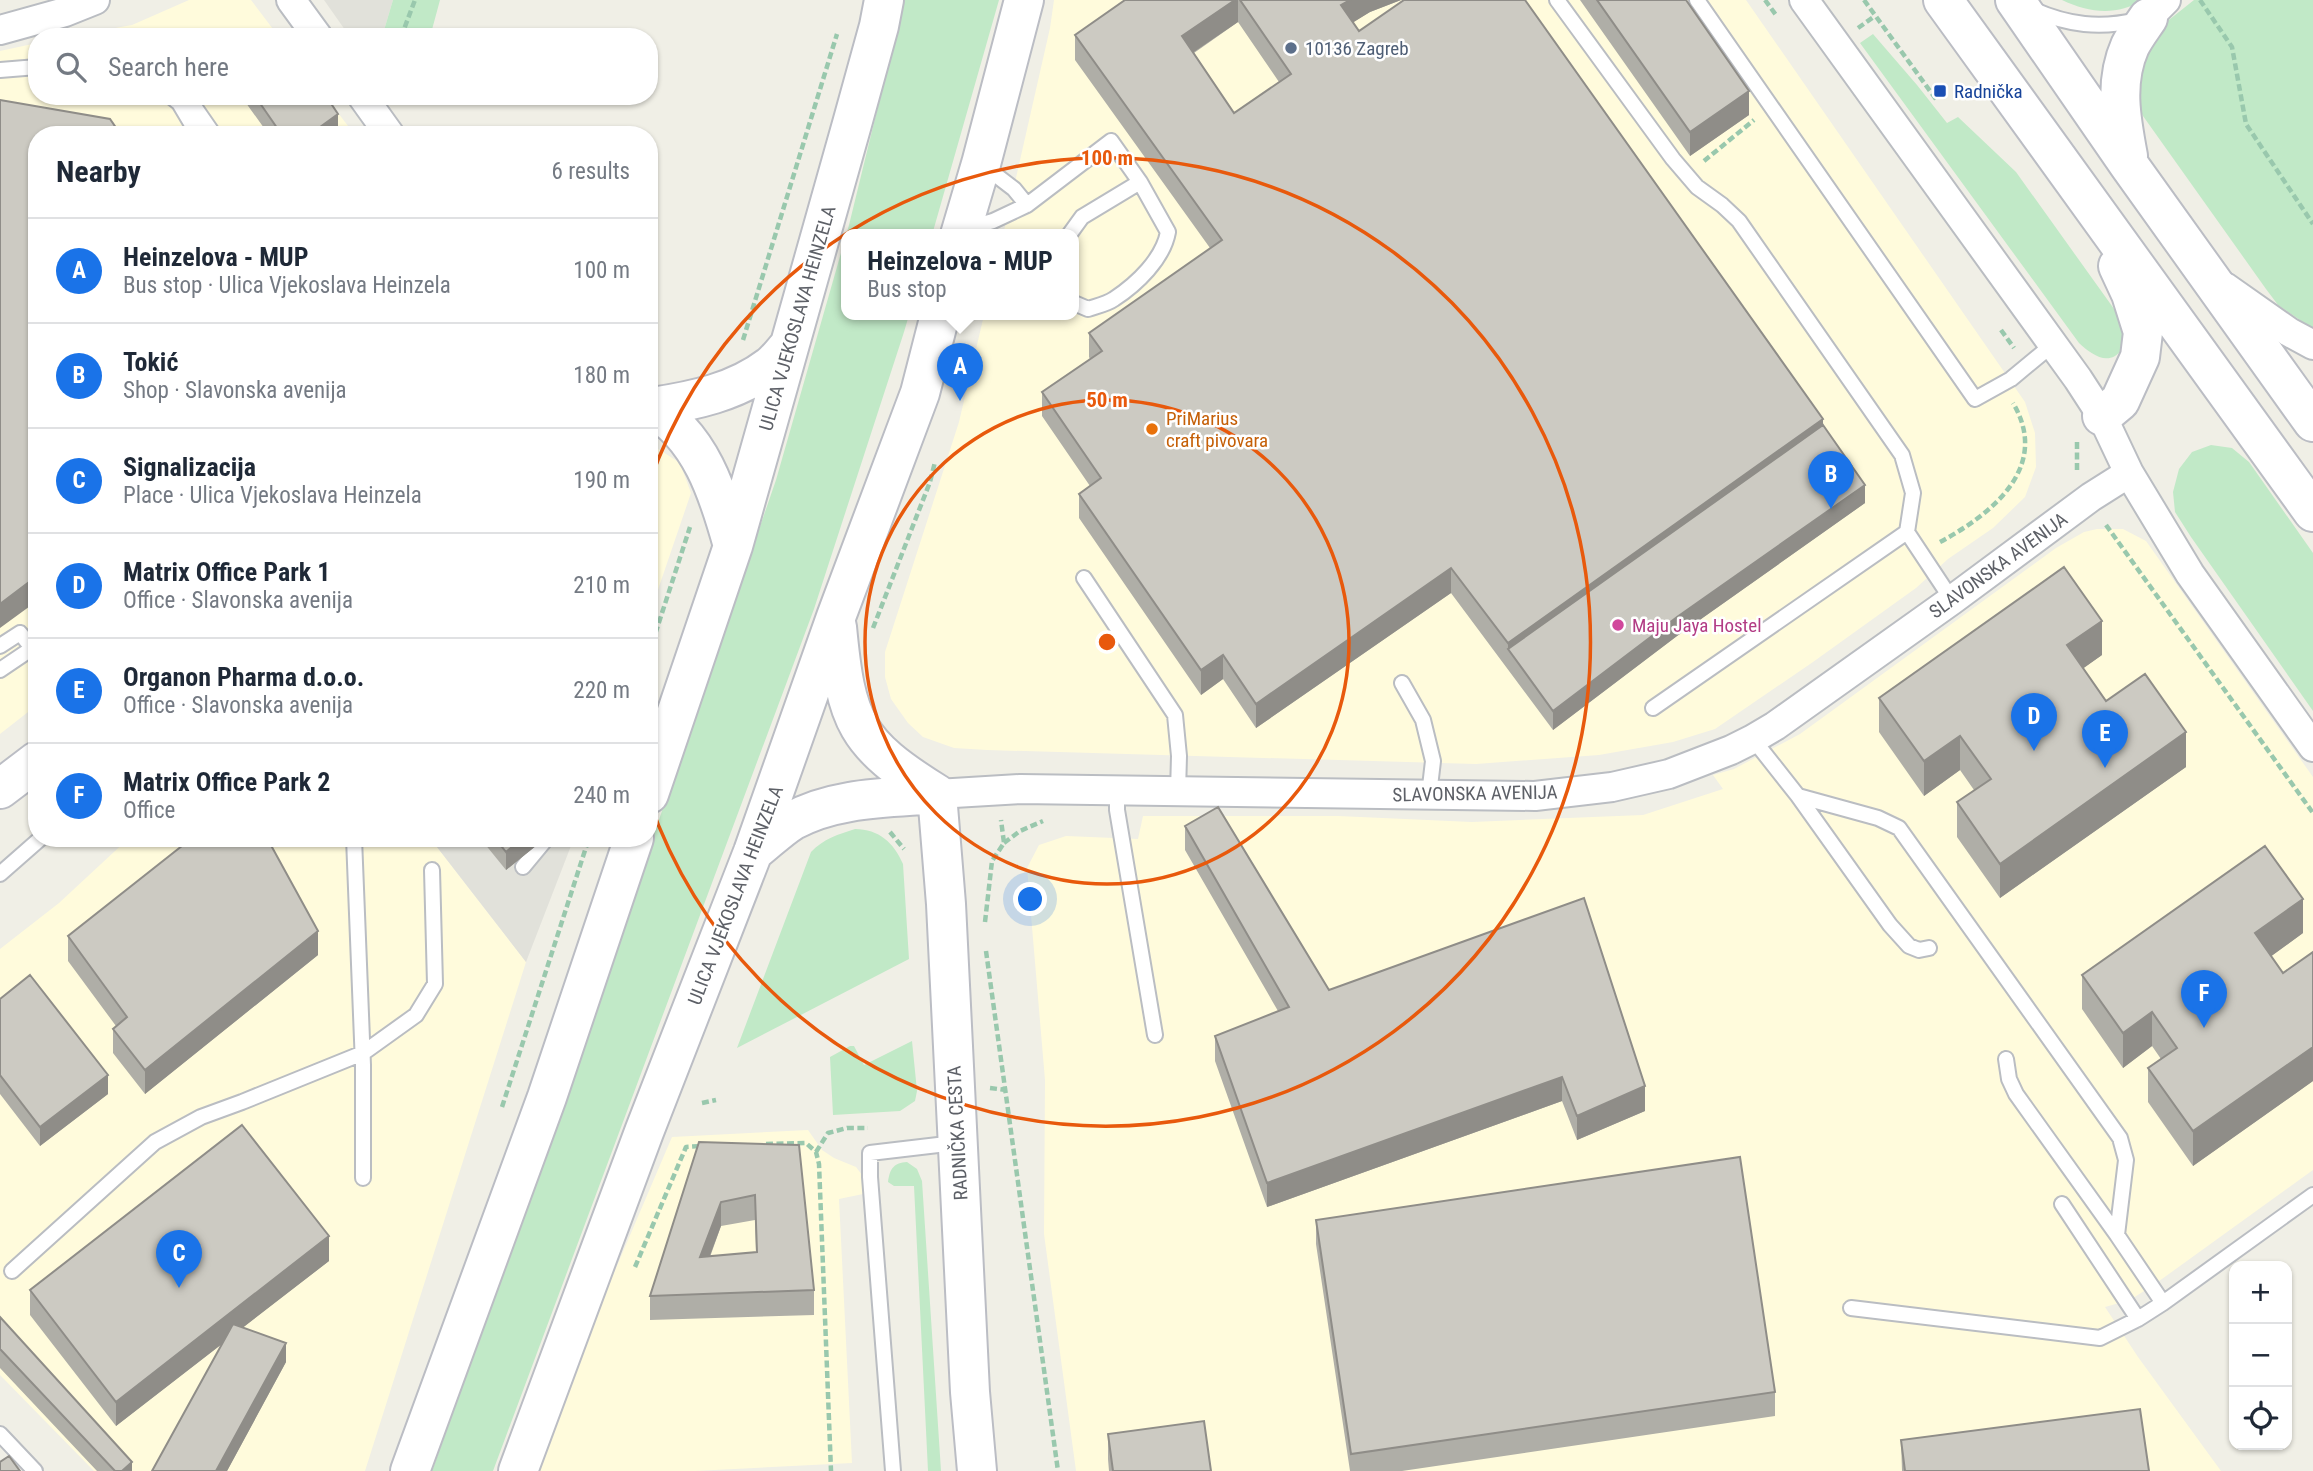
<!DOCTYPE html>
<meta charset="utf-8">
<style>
:root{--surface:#fff;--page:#f6f6f7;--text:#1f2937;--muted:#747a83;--line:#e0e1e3;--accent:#1a73e8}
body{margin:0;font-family:"Roboto Condensed",sans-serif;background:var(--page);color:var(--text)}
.controls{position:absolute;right:21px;bottom:21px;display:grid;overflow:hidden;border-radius:14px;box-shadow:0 2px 5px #0004}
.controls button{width:63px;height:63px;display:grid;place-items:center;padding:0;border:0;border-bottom:2px solid var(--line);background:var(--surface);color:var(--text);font:35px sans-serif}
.you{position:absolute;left:1031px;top:900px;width:24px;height:24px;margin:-18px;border:5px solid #fff;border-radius:50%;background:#1a73e8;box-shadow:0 0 0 10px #1a73e833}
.badge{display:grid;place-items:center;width:46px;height:46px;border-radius:50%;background:var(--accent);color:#fff;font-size:23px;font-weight:700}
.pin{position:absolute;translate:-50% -58px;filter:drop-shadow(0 2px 4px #0008)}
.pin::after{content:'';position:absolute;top:37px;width:24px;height:21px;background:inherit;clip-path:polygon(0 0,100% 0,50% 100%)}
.popup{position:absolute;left:841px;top:229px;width:238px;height:91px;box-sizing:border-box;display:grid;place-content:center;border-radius:14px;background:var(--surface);filter:drop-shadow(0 2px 5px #0005);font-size:23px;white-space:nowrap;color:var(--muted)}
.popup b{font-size:26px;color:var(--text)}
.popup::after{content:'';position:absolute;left:50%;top:100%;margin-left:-14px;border:14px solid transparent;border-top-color:var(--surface)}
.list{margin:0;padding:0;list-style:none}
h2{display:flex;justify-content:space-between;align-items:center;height:91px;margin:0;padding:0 28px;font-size:30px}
h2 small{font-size:23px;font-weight:400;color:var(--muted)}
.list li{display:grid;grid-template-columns:46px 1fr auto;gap:21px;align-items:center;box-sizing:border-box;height:105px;padding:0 28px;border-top:2px solid var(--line)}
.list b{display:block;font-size:26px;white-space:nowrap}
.list p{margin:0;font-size:23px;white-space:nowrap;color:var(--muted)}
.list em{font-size:23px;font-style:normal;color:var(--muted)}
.icon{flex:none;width:38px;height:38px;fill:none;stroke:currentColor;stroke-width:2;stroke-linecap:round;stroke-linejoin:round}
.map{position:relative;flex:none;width:2313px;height:1471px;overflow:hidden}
.search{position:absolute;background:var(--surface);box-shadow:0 2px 5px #0004;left:28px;top:28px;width:630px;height:77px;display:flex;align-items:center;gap:18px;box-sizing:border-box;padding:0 24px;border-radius:28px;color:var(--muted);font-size:26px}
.panel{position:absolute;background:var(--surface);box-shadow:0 2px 5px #0004;left:28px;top:126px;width:630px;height:721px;border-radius:28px}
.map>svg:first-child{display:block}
.commercial{fill:#fffbdc}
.industrial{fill:#e1e1da}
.green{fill:#c1e9c7}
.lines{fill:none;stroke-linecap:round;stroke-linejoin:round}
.lane-casing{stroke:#babdc2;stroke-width:18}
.street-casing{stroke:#babdc2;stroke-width:32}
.secondary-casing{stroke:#bbbdc4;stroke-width:42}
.path{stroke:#99c8ad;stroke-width:4.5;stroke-dasharray:7 3.5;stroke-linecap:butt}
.lane{stroke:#fff;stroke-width:14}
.street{stroke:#fff;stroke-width:28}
.secondary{stroke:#fff;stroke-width:38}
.wall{fill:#afaea7;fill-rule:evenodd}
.shaded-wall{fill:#8f8d88}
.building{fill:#cccac2;stroke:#8f8d88;stroke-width:2;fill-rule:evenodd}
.ring{fill:none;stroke:#e8590c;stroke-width:3.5}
.service-dot{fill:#5c6f8a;stroke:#fff;stroke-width:2.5}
.transit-dot{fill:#1a4fb4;stroke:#fff;stroke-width:2.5}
.food-dot{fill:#e8710a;stroke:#fff;stroke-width:2.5}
.hotel-dot{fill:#d1479c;stroke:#fff;stroke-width:2.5}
.labels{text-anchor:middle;stroke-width:5;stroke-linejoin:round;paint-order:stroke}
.service-label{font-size:19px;fill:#4e5e75;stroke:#fff;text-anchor:start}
.transit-label{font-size:19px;fill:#164399;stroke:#fff;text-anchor:start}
.street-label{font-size:19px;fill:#5d6067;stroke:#fff}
.food-label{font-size:19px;fill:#c56008;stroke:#fff;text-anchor:start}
.hotel-label{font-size:19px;fill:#b23c85;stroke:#fff;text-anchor:start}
.centre{fill:#e8590c;stroke:#fff;stroke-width:3.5}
.ring-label{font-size:21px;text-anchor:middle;font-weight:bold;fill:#e8590c;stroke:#fff;stroke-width:5;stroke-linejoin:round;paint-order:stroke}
</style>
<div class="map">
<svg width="2313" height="1471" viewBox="0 0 2313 1471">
<rect width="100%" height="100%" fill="#f0efe6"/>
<!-- commercial -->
<path class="commercial" d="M 189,0 L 251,0 L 279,37 L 65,37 L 132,25 Z
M 1054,0 L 1746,0 L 2025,402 L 2035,433 L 2036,467 L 2025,497 L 1993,528 L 1948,559 L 1916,588 L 1813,662 L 1715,729 L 1673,742 L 1599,755 L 1476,764 L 987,750 L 954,748 L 923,737 L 908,723 L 891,699 L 885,677 L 885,652 L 959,422 L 984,315 L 1074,315 L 1074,235 L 1003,235 L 1050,28 Z
M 37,43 L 37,96 L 325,96 L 355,135 L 37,135 L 37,705 L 0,734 L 0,51 Z
M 649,443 L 680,463 L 691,493 L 649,616 Z
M 2097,529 L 2123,529 L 2146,541 L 2313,777 L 2313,1170 L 2155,1284 L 2130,1300 L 2105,1307 L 2138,1357 L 2221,1471 L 1076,1471 L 1044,1234 L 1045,1080 L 1027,868 L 1039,845 L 1066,836 L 1138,839 L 1143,816 L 1338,816 L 1472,822 L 1643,815 L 1723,789 L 1713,775 L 1734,769 L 1800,734 L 2056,548 L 2084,532 Z
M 129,838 L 430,838 L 526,962 L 365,1471 L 94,1471 L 0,1375 L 0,949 L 59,903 Z
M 808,1130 L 822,1150 L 834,1158 L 856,1167 L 862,1175 L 863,1194 L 839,1199 L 852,1463 L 695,1471 L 534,1471 L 587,1336 L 672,1137 Z"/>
<!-- industrial -->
<path class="industrial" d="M 324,0 L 393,0 L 382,37 L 350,37 Z
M 430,838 L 574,838 L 526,962 Z"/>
<!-- green -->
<path class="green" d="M 393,0 L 440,0 L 430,37 L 382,37 Z
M 904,0 L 999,0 L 932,235 L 846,235 L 846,315 L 909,315 L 904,332 L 814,609 L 493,1471 L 432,1471 L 507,1261 L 776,480 L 849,225 Z
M 2062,0 L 2143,0 C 2117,16 2089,13 2062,0 Z
M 2194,0 L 2313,0 L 2313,329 L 2278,305 L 2266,289 L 2143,116 L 2137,104 L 2135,74 L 2160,27 Z
M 1873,34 L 1917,85 L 1947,123 L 1958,117 L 2016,172 L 2127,327 C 2126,333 2125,344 2122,349 C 2109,368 2091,354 2079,343 L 1860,43 Z
M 2211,445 L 2232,448 L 2249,462 L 2313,553 L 2313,711 L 2191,537 L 2175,512 L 2173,492 L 2179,469 L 2192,452 Z
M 855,829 C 879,829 894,843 903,864 L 909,959 L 737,1048 L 811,852 C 823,839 839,834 855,829 Z
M 912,1041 L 917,1091 L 915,1101 L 900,1111 L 833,1115 L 830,1057 L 850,1046 L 854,1046 L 864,1065 Z
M 907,1162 L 917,1169 L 922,1181 L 941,1471 L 928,1471 L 914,1186 L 894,1186 L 888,1182 C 890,1168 894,1163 907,1162 Z"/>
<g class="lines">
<defs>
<path id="lane" d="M 1557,0 L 1673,159 L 1697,187 L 1722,205 L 1739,221 L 1902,455 L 1913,493 L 1907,532
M 1697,0 L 1975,399 L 2011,379 L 2052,345
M 2034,10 C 2068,25 2100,29 2137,20
M 0,70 L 37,67
M 170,96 L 179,103 L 198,135
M 187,96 L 214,135
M 984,166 L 1014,189 L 1027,205
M 966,229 L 993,221 L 1027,205 L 1111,141 L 1140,182 L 1168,232 C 1163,259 1137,284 1114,299 C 1107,304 1097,306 1088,309 L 1074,303
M 1069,235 L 1082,217 L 1140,182
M 1084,578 L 1175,715 L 1179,756 L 1178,792
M 0,646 L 20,633 L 32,648
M 0,670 L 37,645
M 1402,683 L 1423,720 L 1433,761 L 1429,795
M 1653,708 L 1907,532 L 1952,600
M 1753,739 L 1798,796 L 1890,925 L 1909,946 L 1919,950 L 1929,948
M 1117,789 L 1117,810 L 1155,1035
M 1798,796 L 1878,818 L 1899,828 L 2120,1138 L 2126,1160 L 2117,1235 L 2163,1303
M 354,838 L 363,1065 L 363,1178
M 523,867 L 547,838
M 0,874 L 41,838
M 2006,1059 L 2009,1079 L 2016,1094 L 2117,1235
M 2062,1204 L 2138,1319
M 12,1271 L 155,1142 L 201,1117 L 242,1102 L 363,1053 L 416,1015 L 435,984 L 432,870
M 1851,1308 L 2100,1338 L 2138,1319 L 2163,1303 L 2313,1195
M 0,1434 L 35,1471
M 893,1471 L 870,1177 L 870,1153 L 955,1143"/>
<path id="street" d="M 291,0 L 318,37
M 1804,0 L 2078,379 L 2102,416 L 2129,473 L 2190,574 L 2313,747
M 2148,18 L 2166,0
M 0,30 L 65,12 L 95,0
M 362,96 L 390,135
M 2225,287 L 2289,332 L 2313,345
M 937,794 L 1020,789 L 1535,796 L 1612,787 L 1669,774 L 1731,750 L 1753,739 L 1775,726 L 1952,600 L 2091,497 L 2129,473"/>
<path id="secondary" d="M 1943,0 L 2313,512
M 2015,0 L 2129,165 L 2313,422
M 2128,156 C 2121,119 2114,82 2130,46 C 2135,36 2142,27 2148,18
M 960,235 L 981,164 L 1024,0
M 649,407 C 700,433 719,495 733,546
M 652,407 C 693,401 736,392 770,366 C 777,361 783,352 789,346
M 2102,416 L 2120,401 L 2140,357 L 2143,332 L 2131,294 L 2118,266
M 837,627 C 846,722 855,743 937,794
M 0,789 L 37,761
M 649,794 L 733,546 L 852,124 L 879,26 L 884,0
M 937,794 L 946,904 L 970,1392 L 977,1471
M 753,852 C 766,842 779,829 792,821 C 835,797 889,798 937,794
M 410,1471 L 547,1097 L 634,838
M 518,1471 L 644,1132 L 753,852 L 836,617 L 920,393 L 940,315"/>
</defs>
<!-- lane casing -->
<use href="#lane" class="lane-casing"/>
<!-- street casing -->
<use href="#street" class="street-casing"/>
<!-- secondary casing -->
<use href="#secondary" class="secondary-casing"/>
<!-- path -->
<path class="path" d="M 1765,0 L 1776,15
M 1864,0 L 1938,102
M 2200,0 L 2232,47 L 2246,124 L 2313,224
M 1858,28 L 1875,16
M 401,37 L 415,0
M 1704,161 L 1754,120
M 2001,330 L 2014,348
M 743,340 L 837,34
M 2077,442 L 2077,471
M 2106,525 L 2313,813
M 1940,542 C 1992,514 2051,467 2013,403
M 873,628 L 930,482 L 935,462
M 649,653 L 690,527
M 890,832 L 904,849
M 1004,843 L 1020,831 L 1043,821
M 985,922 L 992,861 L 1004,843 L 1001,820
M 986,951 L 1058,1471
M 990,1088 L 1006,1090
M 702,1103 L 716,1100
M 502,1107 L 589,838
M 766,1144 L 806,1143 L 816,1152 L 819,1164 L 831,1471
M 816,1152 L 828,1133 L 847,1128 L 868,1128
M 635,1267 L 686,1147 L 701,1146"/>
<!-- lane -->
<use href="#lane" class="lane"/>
<!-- street -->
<use href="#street" class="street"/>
<!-- secondary -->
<use href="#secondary" class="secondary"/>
</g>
<!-- wall -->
<path class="wall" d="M 1125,0 L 1401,0 L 1370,12 L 1353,22 L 1359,31 L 1823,425 L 1865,503 L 1677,636 L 1553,730 L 1451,593 L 1256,728 L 1223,679 L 1201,695 L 1079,518 L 1079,494 L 1090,486 L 1042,416 L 1042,392 L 1090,359 L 1089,357 L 1089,333 L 1210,248 L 1075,60 L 1075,35 ZM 1238,22 L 1279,82 L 1234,113 L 1194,53 Z
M 1580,0 L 1686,0 L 1749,115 L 1690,156 Z
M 241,96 L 326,96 L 338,133 L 335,135 L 269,135 Z
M 2102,655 L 2083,668 L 2106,701 L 2186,767 L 2000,898 L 1957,837 L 1957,802 L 1974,790 L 1960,770 L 1924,796 L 1879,732 L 1879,698 Z
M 1185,826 L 1329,990 L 1584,898 L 1645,1111 L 1577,1140 L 1562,1101 L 1267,1207 L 1215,1061 L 1215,1036 L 1278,1011 L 1185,850 Z
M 480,838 L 537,838 L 537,845 L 506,870 Z
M 2303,933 L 2271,956 L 2283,973 L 2313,952 L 2313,1081 L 2193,1166 L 2148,1102 L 2148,1068 L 2161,1059 L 2152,1046 L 2123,1068 L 2082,1009 L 2082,975 Z
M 68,936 L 318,955 L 145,1094 L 113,1053 L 113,1029 L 116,1026 L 68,961 Z
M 0,999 L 108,1094 L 40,1146 L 0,1094 Z
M 699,1142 L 799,1145 L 814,1290 L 814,1315 L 650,1320 L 650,1296 ZM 755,1220 L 756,1252 L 710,1257 L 721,1226 Z
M 1316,1220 L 1775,1392 L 1775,1416 L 1402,1471 L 1350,1471 L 1316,1244 Z
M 329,1261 L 243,1327 L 286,1362 L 227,1471 L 152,1471 L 222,1344 L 116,1426 L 30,1315 L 30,1290 Z
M 0,1317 L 132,1471 L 97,1471 L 0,1368 Z
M 1108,1434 L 1211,1471 L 1109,1471 L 1108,1459 Z
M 1901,1440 L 2149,1471 L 1902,1471 Z"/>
<!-- shaded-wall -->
<path class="shaded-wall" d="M 1235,0 L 1238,0 L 1238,22 L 1182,60 L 1182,36 Z
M 1350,0 L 1401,0 L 1370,12 L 1341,30 L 1341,5 Z
M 1749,91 L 1749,115 L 1690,156 L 1690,132 Z
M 338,114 L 338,133 L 335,135 L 309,135 Z
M 1823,419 L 1823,443 L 1508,649 L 1508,643 Z
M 1865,485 L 1865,503 L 1677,636 L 1553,730 L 1553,711 L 1677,617 Z
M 1451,568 L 1451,593 L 1256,728 L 1256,704 Z
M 37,576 L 37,601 L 0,628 L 0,604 Z
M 2102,621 L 2102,655 L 2067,680 L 2067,645 Z
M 1223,655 L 1223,679 L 1201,695 L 1201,670 Z
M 2186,732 L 2186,767 L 2000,898 L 2000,864 Z
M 1960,736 L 1960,770 L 1924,796 L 1924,761 Z
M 522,838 L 537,838 L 537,845 L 506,870 L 506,852 Z
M 2303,899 L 2303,933 L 2255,968 L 2255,933 Z
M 318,931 L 318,955 L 145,1094 L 145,1070 Z
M 2152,1012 L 2152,1046 L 2123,1068 L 2123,1033 Z
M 2313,1047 L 2313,1081 L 2193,1166 L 2193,1131 Z
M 108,1075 L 108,1094 L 40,1146 L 40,1127 Z
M 1562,1077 L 1562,1101 L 1267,1207 L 1267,1183 Z
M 1645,1086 L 1645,1111 L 1577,1140 L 1577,1116 Z
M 721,1202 L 721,1226 L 700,1282 L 700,1257 Z
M 329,1236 L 329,1261 L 116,1426 L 116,1402 Z
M 286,1343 L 286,1362 L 227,1471 L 216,1471 Z
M 132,1462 L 132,1471 L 122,1471 Z"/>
<!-- building -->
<path class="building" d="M 1125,0 L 1235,0 L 1182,36 L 1234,113 L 1291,74 L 1240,0 L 1350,0 L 1341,5 L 1359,31 L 1404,0 L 1525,0 L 1823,419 L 1508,643 L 1451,568 L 1256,704 L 1223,655 L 1201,670 L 1079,494 L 1101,478 L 1042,392 L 1102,351 L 1089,333 L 1222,240 L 1075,35 Z
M 1597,0 L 1686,0 L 1749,91 L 1690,132 Z
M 279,31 L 283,37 L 271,37 Z
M 255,96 L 326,96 L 338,114 L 309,135 L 282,135 Z
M 0,100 L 110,119 L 121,135 L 37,135 L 37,576 L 0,604 Z
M 1823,425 L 1865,485 L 1677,617 L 1553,711 L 1508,649 Z
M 2064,567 L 2102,621 L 2067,645 L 2106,701 L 2145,674 L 2186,732 L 2000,864 L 1957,802 L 1991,779 L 1960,736 L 1924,761 L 1879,698 Z
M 1218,807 L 1329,990 L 1584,898 L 1645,1086 L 1577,1116 L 1562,1077 L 1267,1183 L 1215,1036 L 1289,1007 L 1185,826 Z
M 192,838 L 267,838 L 318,931 L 145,1070 L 113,1029 L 127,1017 L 68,936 Z
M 495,838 L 522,838 L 506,852 Z
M 2265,846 L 2303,899 L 2255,933 L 2283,973 L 2313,952 L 2313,1047 L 2193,1131 L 2148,1068 L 2177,1048 L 2152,1012 L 2123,1033 L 2082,975 Z
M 30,975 L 108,1075 L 40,1127 L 0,1075 L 0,999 Z
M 242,1125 L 329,1236 L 116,1402 L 30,1290 Z
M 699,1142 L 799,1145 L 814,1290 L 650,1296 ZM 755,1195 L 757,1252 L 700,1257 L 721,1202 Z
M 1740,1157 L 1775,1392 L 1351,1454 L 1316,1220 Z
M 0,1317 L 132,1462 L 122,1471 L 115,1471 L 0,1349 Z
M 233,1324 L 286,1343 L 216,1471 L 152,1471 Z
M 2140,1409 L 2149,1471 L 1905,1471 L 1901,1440 Z
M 1204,1421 L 1211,1471 L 1113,1471 L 1108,1434 Z
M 9,1456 L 20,1471 L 0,1471 L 0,1462 Z"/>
<!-- distance rings -->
<g class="ring">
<circle cx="1107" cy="642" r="242"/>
<path d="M649 484A484 484 0 1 1 649 800"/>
</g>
<!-- markers -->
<circle class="service-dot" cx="1291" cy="48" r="7"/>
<rect class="transit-dot" x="1933" y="84" width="14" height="14" rx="3.5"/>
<circle class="food-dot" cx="1152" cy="429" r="7"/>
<circle class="hotel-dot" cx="1618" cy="625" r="7"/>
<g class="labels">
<!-- service labels -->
<g class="service-label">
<text x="1305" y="55">10136 Zagreb</text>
</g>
<!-- transit labels -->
<g class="transit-label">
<text x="1954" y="98">Radnička</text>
</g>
<!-- street labels -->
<g class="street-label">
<text transform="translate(797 318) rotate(-74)" y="7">ULICA VJEKOSLAVA HEINZELA</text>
<text transform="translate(1998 565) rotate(-36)" y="7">SLAVONSKA AVENIJA</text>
<text transform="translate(1475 793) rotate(-1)" y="7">SLAVONSKA AVENIJA</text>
<text transform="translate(735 895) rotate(-69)" y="7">ULICA VJEKOSLAVA HEINZELA</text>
<text transform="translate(957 1133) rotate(-93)" y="7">RADNIČKA CESTA</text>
</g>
<!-- food labels -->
<g class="food-label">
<text x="1166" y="425">PriMarius<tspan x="1166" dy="22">craft pivovara</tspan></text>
</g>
<!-- hotel labels -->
<g class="hotel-label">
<text x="1632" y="632">Maju Jaya Hostel</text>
</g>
</g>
<circle cx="1107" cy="642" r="10" class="centre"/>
<g class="ring-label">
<text x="1107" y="165">100 m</text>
<text x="1107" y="407">50 m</text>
</g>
</svg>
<div class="controls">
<button>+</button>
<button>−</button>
<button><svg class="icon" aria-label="locate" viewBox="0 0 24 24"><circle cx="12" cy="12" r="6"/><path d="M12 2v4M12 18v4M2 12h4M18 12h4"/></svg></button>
</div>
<div class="you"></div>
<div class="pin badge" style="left:960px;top:401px">A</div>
<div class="popup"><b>Heinzelova - MUP</b>Bus stop</div>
<div class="pin badge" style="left:1831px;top:509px">B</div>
<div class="pin badge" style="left:179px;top:1288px">C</div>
<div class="pin badge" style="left:2034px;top:751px">D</div>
<div class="pin badge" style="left:2105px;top:768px">E</div>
<div class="pin badge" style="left:2204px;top:1028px">F</div>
<div class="search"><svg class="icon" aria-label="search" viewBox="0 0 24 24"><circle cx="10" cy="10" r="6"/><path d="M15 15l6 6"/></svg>Search here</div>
<section class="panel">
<h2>Nearby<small>6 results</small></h2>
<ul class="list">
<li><span class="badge">A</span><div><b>Heinzelova - MUP</b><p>Bus stop · Ulica Vjekoslava Heinzela</p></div><em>100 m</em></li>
<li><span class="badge">B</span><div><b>Tokić</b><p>Shop · Slavonska avenija</p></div><em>180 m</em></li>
<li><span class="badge">C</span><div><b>Signalizacija</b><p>Place · Ulica Vjekoslava Heinzela</p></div><em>190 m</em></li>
<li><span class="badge">D</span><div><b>Matrix Office Park 1</b><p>Office · Slavonska avenija</p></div><em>210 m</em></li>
<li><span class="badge">E</span><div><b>Organon Pharma d.o.o.</b><p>Office · Slavonska avenija</p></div><em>220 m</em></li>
<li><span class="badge">F</span><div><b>Matrix Office Park 2</b><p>Office</p></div><em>240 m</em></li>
</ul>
</section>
</div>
